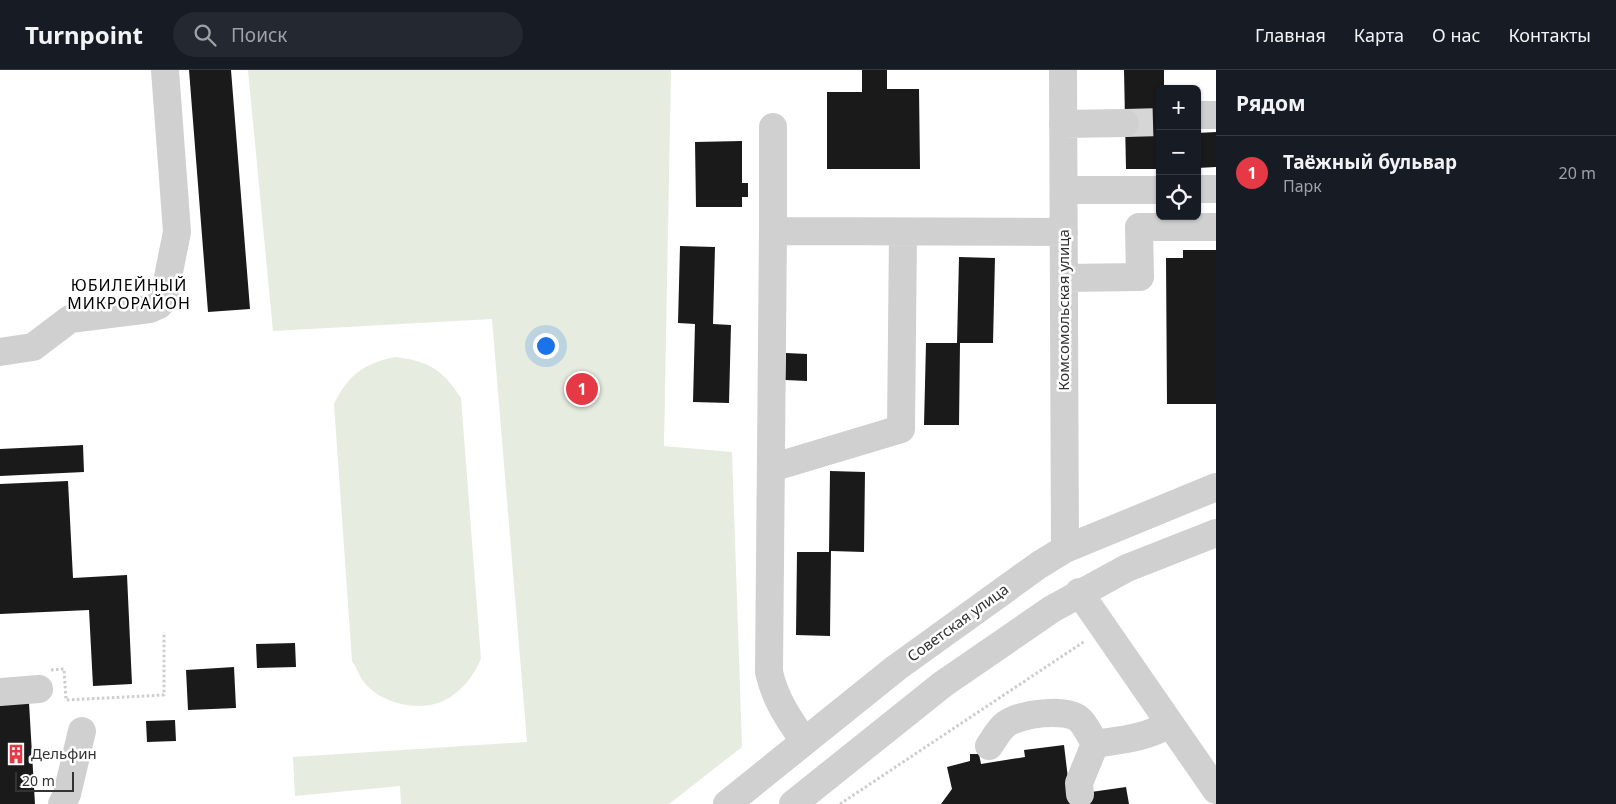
<!DOCTYPE html>
<html lang="ru">
<meta charset="utf-8">
<style>
:root{--surface:#171b24;--page:#242831;--text:#f1f3f6;--muted:#9ea1a6;--line:#363941;--accent:#e63946}
body{margin:0;font-family:"Noto Sans",sans-serif;background:var(--page);color:var(--text)}
.controls{position:absolute;right:15px;top:15px;display:grid;overflow:hidden;border-radius:8px;box-shadow:0 1px 4px #0004}
.controls button{width:45px;height:45px;display:grid;place-items:center;padding:0;border:0;border-bottom:1px solid var(--line);background:var(--surface);color:var(--text);font:25px sans-serif}
.scale{position:absolute;left:15px;bottom:12px;width:59px;box-sizing:border-box;padding-left:5px;border:2px solid #333;border-top:0;font-size:14px;line-height:18px;white-space:nowrap;color:#333;-webkit-text-stroke:4px #fff;paint-order:stroke}
.you{position:absolute;left:545px;top:275px;width:18px;height:18px;margin:-12px;border:4px solid #fff;border-radius:50%;background:#1a73e8;box-shadow:0 0 0 8px #1a73e833}
.badge{display:grid;place-items:center;width:32px;height:32px;border-radius:50%;background:var(--accent);color:#fff;font-size:16px;font-weight:700}
.pin{position:absolute;translate:-50% -50%;border:2px solid #fff;box-shadow:0 1px 5px #0006}
.list{margin:0;padding:0;list-style:none}
h2{display:flex;justify-content:space-between;align-items:center;height:65px;margin:0;padding:0 20px;font-size:21px}
h2 small{font-size:16px;font-weight:400;color:var(--muted)}
.list li{display:grid;grid-template-columns:32px 1fr auto;gap:15px;align-items:center;box-sizing:border-box;height:75px;padding:0 20px;border-top:1px solid var(--line)}
.list b{display:block;font-size:19px;white-space:nowrap}
.list p{margin:0;font-size:16px;white-space:nowrap;color:var(--muted)}
.list em{font-size:16px;font-style:normal;color:var(--muted)}
.icon{flex:none;width:28px;height:28px;fill:none;stroke:currentColor;stroke-width:2;stroke-linecap:round;stroke-linejoin:round}
.map{position:relative;flex:none;width:1216px;height:734px;overflow:hidden}
header{display:flex;align-items:center;gap:30px;box-sizing:border-box;height:70px;padding:0 25px;background:var(--surface);border-bottom:1px solid var(--line)}
header strong{font-size:24px}
nav{display:flex;gap:28px;margin-inline-start:auto;font-size:18px}
.search{width:350px;height:45px;background:var(--page);display:flex;align-items:center;gap:12px;box-sizing:border-box;padding:0 18px;border-radius:28px;color:var(--muted);font-size:19px}
main{display:flex}
aside{flex:1;background:var(--surface)}
.map>svg:first-child{display:block}
.green{fill:#e6ecdf}
.building{fill:#1a1a1a}
.lines{fill:none;stroke-linecap:round;stroke-linejoin:round}
.minor-tunnel{stroke:#d6d6d6;stroke-width:28;stroke-dasharray:28 14;stroke-linecap:butt}
.path{stroke:#cdcdcd;stroke-width:3;stroke-dasharray:2.5 2.5;stroke-linecap:butt}
.minor{stroke:#d0d0d0;stroke-width:28}
.labels{text-anchor:middle;stroke-width:5;stroke-linejoin:round;paint-order:stroke}
.street-label{font-size:15px;fill:#333;stroke:#fff}
.poi-label{font-size:15px;fill:#333;stroke:#fff;text-anchor:start}
.neighbourhood-label{font-size:16px;letter-spacing:1px;fill:#000;stroke:#fff}
</style>
<header>
<strong>Turnpoint</strong>
<div class="search"><svg class="icon" aria-label="search" viewBox="0 0 24 24"><circle cx="10" cy="10" r="6"/><path d="M15 15l6 6"/></svg>Поиск</div>
<nav><a>Главная</a><a>Карта</a><a>О нас</a><a>Контакты</a></nav>
</header>
<main>
<div class="map">
<svg width="1216" height="734" viewBox="0 0 1216 734">
<rect width="100%" height="100%" fill="#fff"/>
<!-- green -->
<path class="green" d="M 248,0 L 671,0 L 664,376 L 732,382 L 742,677 L 669,734 L 401,734 L 400,716 L 295,726 L 293,687 L 527,672 L 492,249 L 273,261 Z
M 395,287 C 429,291 443,300 461,328 L 481,589 C 474,604 467,615 453,625 C 428,645 382,636 363,611 C 359,605 356,597 352,591 L 334,334 C 349,304 363,294 395,287 Z"/>
<!-- building -->
<path class="building" d="M 189,0 L 231,0 L 250,239 L 208,242 Z
M 862,0 L 887,0 L 887,19 L 919,19 L 920,99 L 827,99 L 827,22 L 862,22 Z
M 1124,0 L 1164,0 L 1164,19 L 1160,19 L 1160,99 L 1126,99 Z
M 1216,62 L 1216,97 L 1197,98 L 1197,63 Z
M 742,71 L 742,113 L 748,113 L 748,127 L 742,127 L 742,137 L 696,137 L 695,72 Z
M 680,176 L 715,177 L 713,254 L 731,255 L 729,333 L 693,332 L 695,254 L 678,253 Z
M 1183,180 L 1216,180 L 1216,334 L 1167,334 L 1166,188 L 1183,188 Z
M 959,187 L 995,188 L 993,273 L 960,273 L 959,355 L 924,355 L 926,273 L 957,273 Z
M 786,283 L 807,284 L 807,311 L 785,310 Z
M 83,375 L 84,402 L 0,406 L 0,379 Z
M 830,401 L 865,402 L 864,482 L 831,481 L 830,566 L 796,565 L 797,482 L 829,482 Z
M 68,411 L 73,508 L 127,505 L 132,614 L 93,616 L 89,540 L 0,544 L 0,414 Z
M 295,573 L 296,597 L 257,598 L 256,574 Z
M 234,597 L 236,638 L 188,640 L 186,600 Z
M 29,633 L 35,734 L 0,734 L 0,635 Z
M 175,650 L 176,671 L 147,672 L 146,651 Z
M 1064,675 L 1070,725 L 1126,717 L 1129,734 L 941,734 L 952,719 L 947,697 L 970,691 L 970,684 L 979,684 L 981,694 L 1025,687 L 1024,680 Z"/>
<g class="lines">
<!-- minor-tunnel -->
<path class="minor-tunnel" d="M 1125,53 L 1160,52"/>
<!-- path -->
<path class="path" d="M 51,600 L 64,599 L 66,630 L 164,625 L 164,562
M 840,734 L 1085,571"/>
<!-- minor -->
<path class="minor" d="M 1063,0 L 1065,479
M 1197,45 L 1216,45
M 1063,54 L 1125,53
M 1197,119 L 1216,119
M 1064,120 L 1160,120
M 773,161 L 773,57
M 1064,208 L 1140,207 L 1139,157 L 1216,157
M 0,282 L 33,277 L 70,249 L 150,239 L 159,235 L 164,227 L 177,162 L 165,0
M 771,398 L 901,359 L 903,162
M 1079,522 L 1216,720
M 0,622 L 39,619
M 804,671 C 788,648 775,629 769,602 L 773,161 L 1064,162
M 989,676 C 994,669 999,659 1006,654 C 1020,644 1066,637 1080,650 C 1086,656 1091,667 1095,674
M 1080,724 L 1079,713 L 1095,674 C 1121,670 1147,668 1169,654
M 62,734 L 67,724 L 82,661
M 727,734 L 896,598 L 1039,495 L 1065,479 L 1216,417
M 793,734 L 943,614 L 1052,539 L 1127,498 L 1216,463"/>
</g>
<!-- icons -->
<defs>
<symbol id="building-bare" viewBox="-9 -9 18 18"><path d="M-4-6H4V6H1V3H-1V6H-4ZM-2.5-4.3h1.7v1.8h-1.7ZM.8-4.3h1.7v1.8H.8ZM-2.5-1h1.7V.8h-1.7ZM.8-1h1.7V.8H.8Z" fill="#e63946" stroke="#fff" stroke-width="2.5" paint-order="stroke"/></symbol>
</defs>
<g fill-rule="evenodd">
<use href="#building-bare" x="2" y="670" width="28" height="28"/>
</g>
<g class="labels">
<!-- street labels -->
<g class="street-label">
<text transform="translate(1064 240) rotate(-90)" y="5">Комсомольская улица</text>
<text transform="translate(958 553) rotate(-36)" y="5">Советская улица</text>
</g>
<!-- poi labels -->
<g class="poi-label">
<text x="31" y="689">Дельфин</text>
</g>
<!-- neighbourhood labels -->
<g class="neighbourhood-label">
<text x="129" y="221">ЮБИЛЕЙНЫЙ<tspan x="129" dy="18">МИКРОРАЙОН</tspan></text>
</g>
</g>
</svg>
<div class="controls">
<button>+</button>
<button>−</button>
<button><svg class="icon" aria-label="locate" viewBox="0 0 24 24"><circle cx="12" cy="12" r="6"/><path d="M12 2v4M12 18v4M2 12h4M18 12h4"/></svg></button>
</div>
<div class="scale">20 m</div>
<div class="you"></div>
<div class="pin badge" style="left:582px;top:319px">1</div>
</div>
<aside>
<h2>Рядом<small></small></h2>
<ul class="list">
<li><span class="badge">1</span><div><b>Таёжный бульвар</b><p>Парк</p></div><em>20 m</em></li>
</ul>
</aside>
</main>
